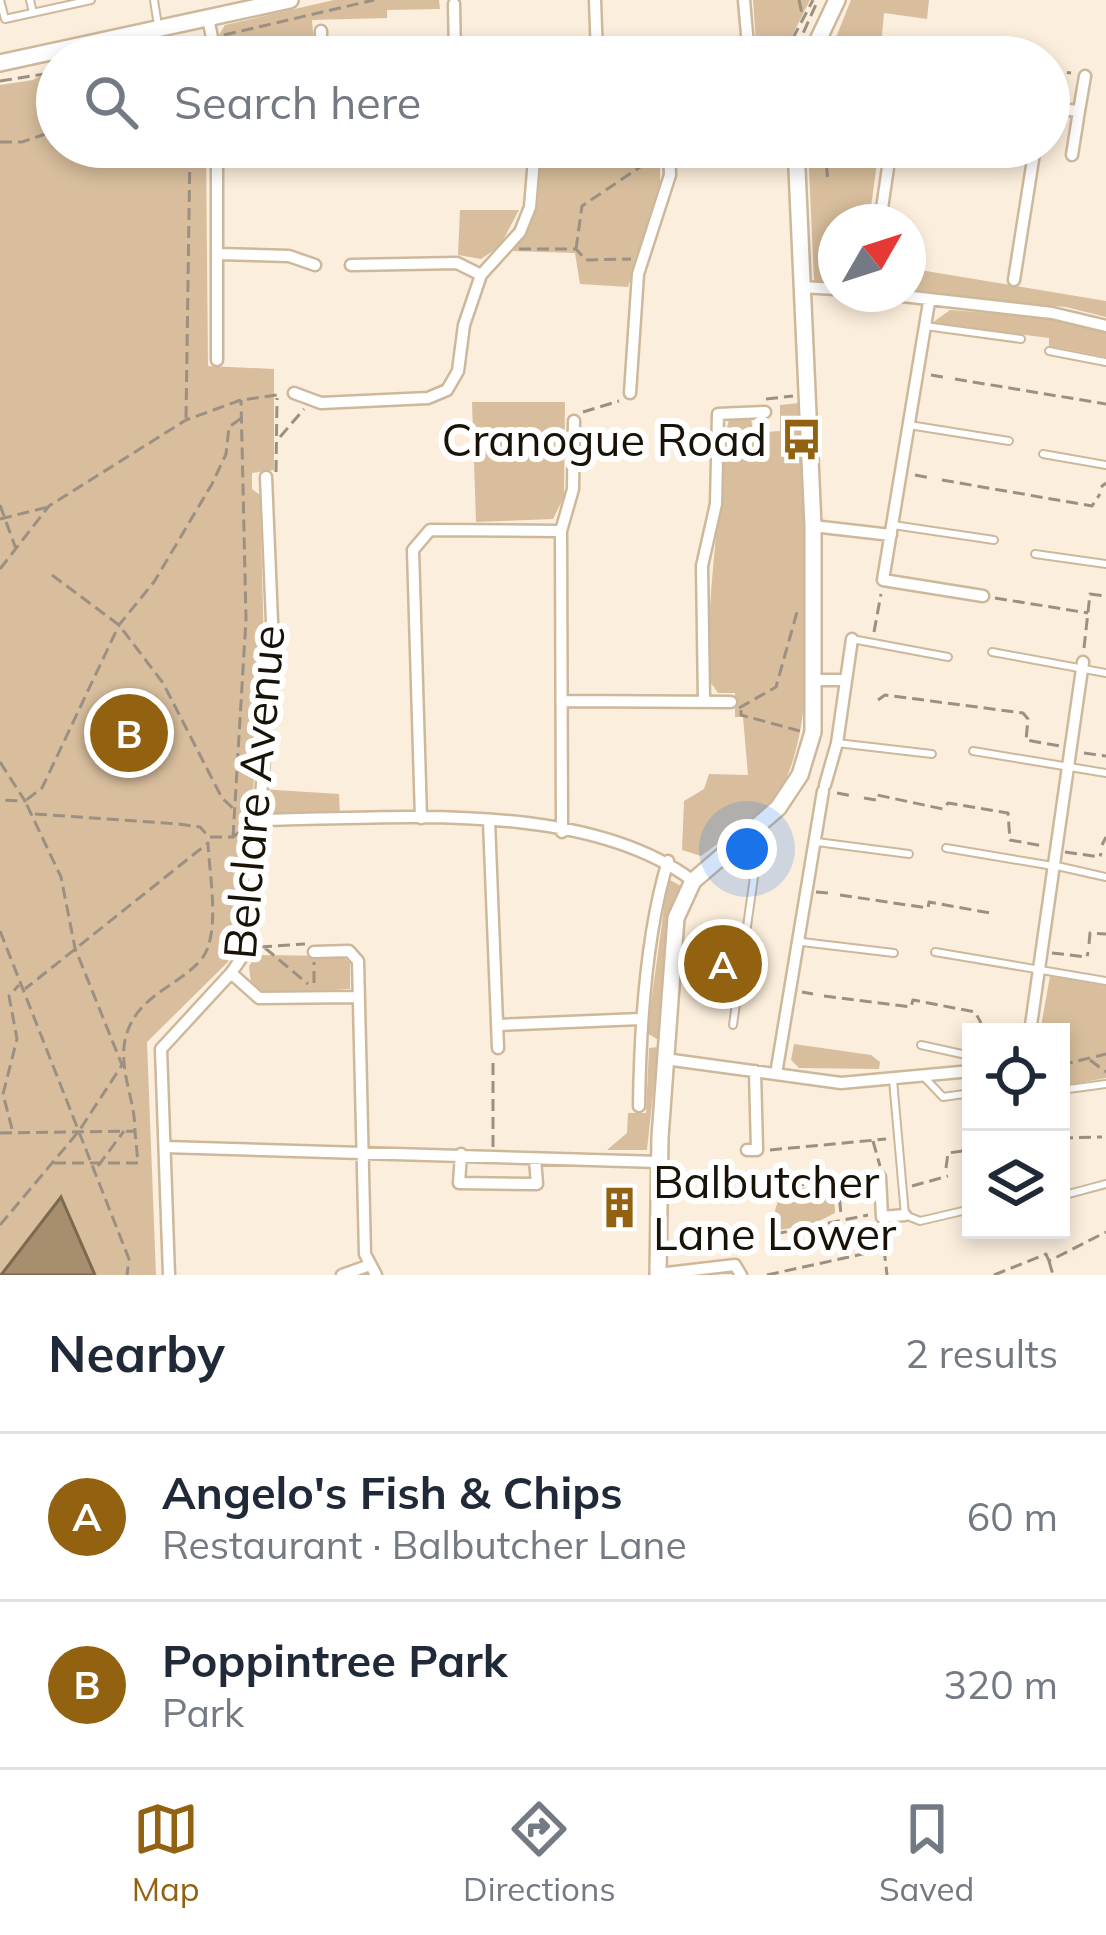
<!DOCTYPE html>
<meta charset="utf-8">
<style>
:root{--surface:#fff;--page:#f6f6f7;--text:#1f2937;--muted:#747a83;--line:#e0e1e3;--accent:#926210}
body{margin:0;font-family:Mulish,sans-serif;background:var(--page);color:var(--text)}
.controls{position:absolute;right:36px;bottom:36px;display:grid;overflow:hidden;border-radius:0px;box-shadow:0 6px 18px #0003}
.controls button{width:108px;height:108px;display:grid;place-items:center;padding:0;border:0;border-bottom:3px solid var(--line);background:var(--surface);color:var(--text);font:60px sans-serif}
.compass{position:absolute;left:818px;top:204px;width:108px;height:108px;border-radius:50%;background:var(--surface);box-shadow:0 6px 18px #0003;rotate:51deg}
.you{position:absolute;left:747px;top:849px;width:42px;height:42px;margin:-30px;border:9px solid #fff;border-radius:50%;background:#1a73e8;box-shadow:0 0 0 18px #1a73e833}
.badge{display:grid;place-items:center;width:78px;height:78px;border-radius:50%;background:var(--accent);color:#fff;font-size:39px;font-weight:700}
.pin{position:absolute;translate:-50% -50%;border:6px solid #fff;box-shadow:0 3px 12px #0006}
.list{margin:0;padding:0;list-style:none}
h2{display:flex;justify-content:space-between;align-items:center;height:156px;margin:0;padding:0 48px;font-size:51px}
h2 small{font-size:39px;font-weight:400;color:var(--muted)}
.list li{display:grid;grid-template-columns:78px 1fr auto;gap:36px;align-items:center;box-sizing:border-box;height:168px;padding:0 48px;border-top:3px solid var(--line)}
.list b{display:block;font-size:45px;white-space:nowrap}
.list p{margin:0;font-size:39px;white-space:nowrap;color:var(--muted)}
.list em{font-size:39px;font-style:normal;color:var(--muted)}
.icon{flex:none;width:66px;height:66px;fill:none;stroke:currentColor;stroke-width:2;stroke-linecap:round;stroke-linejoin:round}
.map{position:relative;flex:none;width:1106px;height:1275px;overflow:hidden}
.search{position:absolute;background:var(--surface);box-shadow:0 6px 18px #0003;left:36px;right:36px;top:36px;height:132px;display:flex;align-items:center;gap:30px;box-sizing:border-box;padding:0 42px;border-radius:66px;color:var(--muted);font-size:45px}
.sheet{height:492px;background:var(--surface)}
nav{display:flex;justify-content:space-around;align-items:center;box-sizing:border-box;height:168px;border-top:3px solid var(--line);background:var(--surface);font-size:33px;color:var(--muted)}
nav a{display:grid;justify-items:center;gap:6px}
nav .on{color:var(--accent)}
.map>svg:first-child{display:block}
.green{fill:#d8be9d}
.water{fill:#a78e6e;stroke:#7c694f;stroke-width:3}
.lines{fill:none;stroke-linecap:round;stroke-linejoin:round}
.lane-casing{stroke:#ceb89b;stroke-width:10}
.street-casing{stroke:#ceb89b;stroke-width:15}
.secondary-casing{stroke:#ceb89b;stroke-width:20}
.path{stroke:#9b9081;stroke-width:3;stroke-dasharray:12 6;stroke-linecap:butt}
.lane{stroke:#fff;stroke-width:6}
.street{stroke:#fff;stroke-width:10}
.secondary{stroke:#fff;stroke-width:15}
.labels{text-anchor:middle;stroke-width:12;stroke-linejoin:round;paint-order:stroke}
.poi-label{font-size:45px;fill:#191207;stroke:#fff;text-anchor:end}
.street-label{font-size:45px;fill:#191207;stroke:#fff}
</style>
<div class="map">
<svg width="1106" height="1275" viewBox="0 0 1106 1275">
<rect width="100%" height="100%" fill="#fceedc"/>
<!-- green -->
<path class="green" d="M 334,0 L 439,0 L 440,9 L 387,10 L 387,18 L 312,20 L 315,57 L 223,57 L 219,35 L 225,25 Z
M 753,0 L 810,0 L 792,36 L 790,57 L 757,57 Z
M 851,0 L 929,0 L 927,19 L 884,13 L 880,57 L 828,57 Z
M 57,66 L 57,147 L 206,147 L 208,366 L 274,369 L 274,470 L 252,473 L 252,489 L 260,495 L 264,648 L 251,818 L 228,962 L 147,1042 L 156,1275 L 0,1275 L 0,85 L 33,80 Z
M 544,147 L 660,148 L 660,192 L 628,287 L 580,284 L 575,253 L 513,251 L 531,222 Z
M 808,147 L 879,147 L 869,222 L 836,222 L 836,281 L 814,281 Z
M 460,210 L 519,210 L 500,246 L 481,259 L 458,255 Z
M 908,268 L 1106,301 L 1106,317 L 1066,307 L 908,292 Z
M 950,310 L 1054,318 L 1106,331 L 1106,357 L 1049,346 L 1049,338 L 932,323 Z
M 472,402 L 565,402 L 564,497 L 553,519 L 476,522 Z
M 799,403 C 802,493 830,731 774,798 C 755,821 724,838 701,856 L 682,850 L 684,801 L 704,789 L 709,774 L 748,775 L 743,717 L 735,717 L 735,693 L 718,693 L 709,680 C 706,596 720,518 725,434 L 729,420 L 751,418 L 753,433 L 780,431 L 780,405 Z
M 260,789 L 339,794 L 340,817 L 259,819 Z
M 668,879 L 683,887 L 660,1041 L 647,1033 Z
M 257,955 L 342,956 L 350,963 L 350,989 L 267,994 L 251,984 L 249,966 Z
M 1050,976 L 1106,986 L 1106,1078 L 1061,1086 L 1061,1032 L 1040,1032 Z
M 794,1044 L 871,1055 L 880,1062 L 879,1069 L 799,1068 L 791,1060 Z
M 658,1047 L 647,1150 L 607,1150 L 627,1133 L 628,1113 L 646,1113 L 649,1048 Z
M 815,1187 L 834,1192 L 835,1213 L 813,1224 L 779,1230 L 775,1210 L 782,1189 Z"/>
<!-- water -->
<path class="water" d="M 61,1197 L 95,1275 L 1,1275 Z"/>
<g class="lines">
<defs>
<path id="lane" d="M 0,0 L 5,19 L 91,0
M 30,0 L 33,13
M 154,0 L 158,26
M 925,326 L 1021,339
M 1049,351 L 1106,362
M 909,425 L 1009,441
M 1043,454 L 1106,465
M 893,525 L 994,540
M 1035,554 L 1106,564
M 852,639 L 948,657
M 992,652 L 1106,673
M 837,743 L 932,754
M 973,751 L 1106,773
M 817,842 L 909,854
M 946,848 L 1053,866
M 1057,866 L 1106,877
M 802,942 L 894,953
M 935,952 L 1106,981
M 733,1025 L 754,877 L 741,840
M 921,1045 L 971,1056
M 924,1077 L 943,1097 L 971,1093
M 893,1080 L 905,1215 L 920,1221 L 971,1209
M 1061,1090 L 1106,1084
M 1061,1196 L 1106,1184"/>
<path id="street" d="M 595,0 L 597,57
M 744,0 L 749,57
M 454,4 L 455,57
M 208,18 L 216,57
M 321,31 L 321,57
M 1049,108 L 1079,111 L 1072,155
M 1079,111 L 1085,76
M 880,222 L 891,147
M 218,254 L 289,256 L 315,265
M 351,265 L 457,263 L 481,275
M 1014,280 L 1035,147
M 801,287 L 836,289
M 885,294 L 1052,313 L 1106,326
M 929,302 L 883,580 L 983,596
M 217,360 L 217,147
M 294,393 L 321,403 L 428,398 L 447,390 L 458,371 L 464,325 L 481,275 L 520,232 L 530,207 L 535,147
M 630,393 L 638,274 L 670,175 L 669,147
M 266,477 L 273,646 L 249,947 L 231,973 L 259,998 L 358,997
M 813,526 L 891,535
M 816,680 L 846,680
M 564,701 L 731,702
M 704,701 L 702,566 L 716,504 L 718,414 L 765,412
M 825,785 L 837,743 L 852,639
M 421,818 L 413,550 L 430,530 L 561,531
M 256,820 C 388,819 583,798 693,881
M 489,821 L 498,1048
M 562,832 L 561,531 L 573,489 L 574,421
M 314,952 L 349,951 L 358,961 L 365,1254 L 376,1275
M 499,1025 L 640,1019
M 1030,1032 L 1083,662
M 665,1059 L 841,1083 L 971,1071
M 776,1074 L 823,791
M 639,1106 C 640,1032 646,933 668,861
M 165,1147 L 659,1162
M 747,1150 L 757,1150 L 755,1071
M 461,1154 L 459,1183 L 537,1184 L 535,1159
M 880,1177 L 882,1217 L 905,1215
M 658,1274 L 735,1265 L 741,1275
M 169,1275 L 161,1049 L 231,973
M 342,1275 L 370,1265"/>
<path id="secondary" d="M 810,57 L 837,0
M 0,63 L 290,0
M 658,1275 L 660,1137 L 676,918 L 693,881 L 778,808 L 800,775 L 813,732 L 813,526 L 796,147"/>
</defs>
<!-- lane casing -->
<use href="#lane" class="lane-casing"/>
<!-- street casing -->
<use href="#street" class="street-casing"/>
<!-- secondary casing -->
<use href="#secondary" class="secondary-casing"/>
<!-- path -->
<path class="path" d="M 799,0 L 802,14
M 224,35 L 374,0
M 227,47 L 230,57
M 796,49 L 818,0
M 125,57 L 199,41
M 792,57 L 794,36 L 813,0
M 1049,70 L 1071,73
M 0,81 L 57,72
M 0,142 L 22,142 L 57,130
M 825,147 L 828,183
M 547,151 L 574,147
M 519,249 L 576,249 L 586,260 L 631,259
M 576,249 L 582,206 L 658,155
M 931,375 L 943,377
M 955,379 L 1106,404
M 766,399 L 793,396
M 583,412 L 619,401
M 186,418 L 190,147
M 280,437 L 304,409
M 276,472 L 277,398
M 915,475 L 931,478
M 942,480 L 1092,506 L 1100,494
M 1101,487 L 1106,483
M 0,505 L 16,549
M 0,519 L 48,507
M 0,569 L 49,506 L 186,420 L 241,400 L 277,395
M 52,575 L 119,625 L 163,683 L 222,798 L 235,810
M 995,598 L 1088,613
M 874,632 L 881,594
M 1084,648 L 1090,594 L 1106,596
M 878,700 L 885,695 L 1023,713 L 1028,719 L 1026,740 L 1060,746
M 739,708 L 776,687 L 797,612
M 741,710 L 741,715 L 800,731
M 1084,753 L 1106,756
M 0,762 L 25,801 L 0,800
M 837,793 L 853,796
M 864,798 L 876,800 L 877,795 L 943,809 L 948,803 L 1008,813 L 1010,840 L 1043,846
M 35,814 L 178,824 L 200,827 L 209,837 L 233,837 L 245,828
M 233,837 L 246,619 L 241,400
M 1102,845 L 1106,837
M 1065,852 L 1100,857 L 1101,853
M 816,892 L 829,893
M 840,895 L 928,908 L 929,902 L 990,913
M 0,931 L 129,1259 L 127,1275
M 1089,944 L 1090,933 L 1106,934
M 260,947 L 305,944
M 265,948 L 308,984
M 1052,953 L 1087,957 L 1088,952
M 314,983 L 314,962
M 802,992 L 813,994
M 824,996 L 911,1007 L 913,1000 L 975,1012 L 981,1023
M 1090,1060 L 1106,1072
M 1061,1065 L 1106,1054
M 12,1129 L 3,1094 L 17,1039 L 9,996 L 19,985
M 0,1133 L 135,1131 C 135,1099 119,1072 125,1040 C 135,996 174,989 200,961 C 222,937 209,874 208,843 L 25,989
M 1061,1138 L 1102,1137
M 873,1141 L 880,1166
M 493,1147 L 493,1061
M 770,1150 L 886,1139
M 54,1163 L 138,1163 L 135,1132
M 98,1166 L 124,1131
M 946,1168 L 948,1153 L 971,1150
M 838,1182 L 841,1215
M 912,1186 L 948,1176
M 774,1187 L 869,1178
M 0,1225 L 79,1131 L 122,1065 L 75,948 L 61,877 L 25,801 L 42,788 L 119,625 L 154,582 L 212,484 L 226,454 L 229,427 L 244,416
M 882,1231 L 887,1275
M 775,1234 L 868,1215
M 1049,1261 L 1053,1275
M 767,1275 L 881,1250
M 994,1275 L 1046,1254 L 1049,1261 L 1106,1232"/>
<!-- lane -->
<use href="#lane" class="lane"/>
<!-- street -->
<use href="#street" class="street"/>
<!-- secondary -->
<use href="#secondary" class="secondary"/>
</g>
<!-- icons -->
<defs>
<symbol id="bus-bare" viewBox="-9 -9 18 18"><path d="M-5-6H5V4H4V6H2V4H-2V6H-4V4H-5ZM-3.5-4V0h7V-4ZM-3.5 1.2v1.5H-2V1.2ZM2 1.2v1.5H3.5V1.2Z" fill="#926210" stroke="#fff" stroke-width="2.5" paint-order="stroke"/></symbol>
<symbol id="building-bare" viewBox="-9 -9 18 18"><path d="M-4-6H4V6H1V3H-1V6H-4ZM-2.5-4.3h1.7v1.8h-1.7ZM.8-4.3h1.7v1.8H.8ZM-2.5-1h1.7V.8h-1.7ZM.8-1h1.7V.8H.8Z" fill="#926210" stroke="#fff" stroke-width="2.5" paint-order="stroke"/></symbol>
</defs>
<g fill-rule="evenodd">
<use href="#bus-bare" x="772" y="410" width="59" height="59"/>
<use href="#building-bare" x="590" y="1178" width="59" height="59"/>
</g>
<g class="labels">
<!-- poi labels -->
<g class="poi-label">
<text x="767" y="456">Cranogue Road</text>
<text x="653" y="1198" text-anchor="start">Balbutcher<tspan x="653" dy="52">Lane Lower</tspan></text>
</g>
<!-- street labels -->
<g class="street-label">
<text transform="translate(254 792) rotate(-85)" y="16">Belclare Avenue</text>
</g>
</g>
</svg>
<div class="controls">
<button><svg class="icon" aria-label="locate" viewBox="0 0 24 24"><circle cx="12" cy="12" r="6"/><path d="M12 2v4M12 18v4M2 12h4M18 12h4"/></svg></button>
<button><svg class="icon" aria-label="layers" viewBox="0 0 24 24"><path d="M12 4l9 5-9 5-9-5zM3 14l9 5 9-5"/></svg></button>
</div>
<svg class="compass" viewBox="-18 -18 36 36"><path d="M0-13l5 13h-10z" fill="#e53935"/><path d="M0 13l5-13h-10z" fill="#747a83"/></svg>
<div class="you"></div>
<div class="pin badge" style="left:723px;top:964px">A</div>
<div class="pin badge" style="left:129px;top:733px">B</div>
<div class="search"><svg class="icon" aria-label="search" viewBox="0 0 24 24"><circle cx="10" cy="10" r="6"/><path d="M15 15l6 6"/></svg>Search here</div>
</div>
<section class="sheet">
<h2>Nearby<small>2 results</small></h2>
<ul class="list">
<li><span class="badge">A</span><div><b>Angelo's Fish &amp; Chips</b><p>Restaurant · Balbutcher Lane</p></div><em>60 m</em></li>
<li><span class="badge">B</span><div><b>Poppintree Park</b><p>Park</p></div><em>320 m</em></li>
</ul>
</section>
<nav>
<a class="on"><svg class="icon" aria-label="map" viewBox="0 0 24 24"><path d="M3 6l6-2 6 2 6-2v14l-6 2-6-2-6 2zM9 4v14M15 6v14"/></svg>Map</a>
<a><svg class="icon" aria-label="directions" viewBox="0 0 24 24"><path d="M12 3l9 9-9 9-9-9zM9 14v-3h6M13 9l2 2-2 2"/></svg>Directions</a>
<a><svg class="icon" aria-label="saved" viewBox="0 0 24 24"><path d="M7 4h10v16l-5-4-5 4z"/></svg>Saved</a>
</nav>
